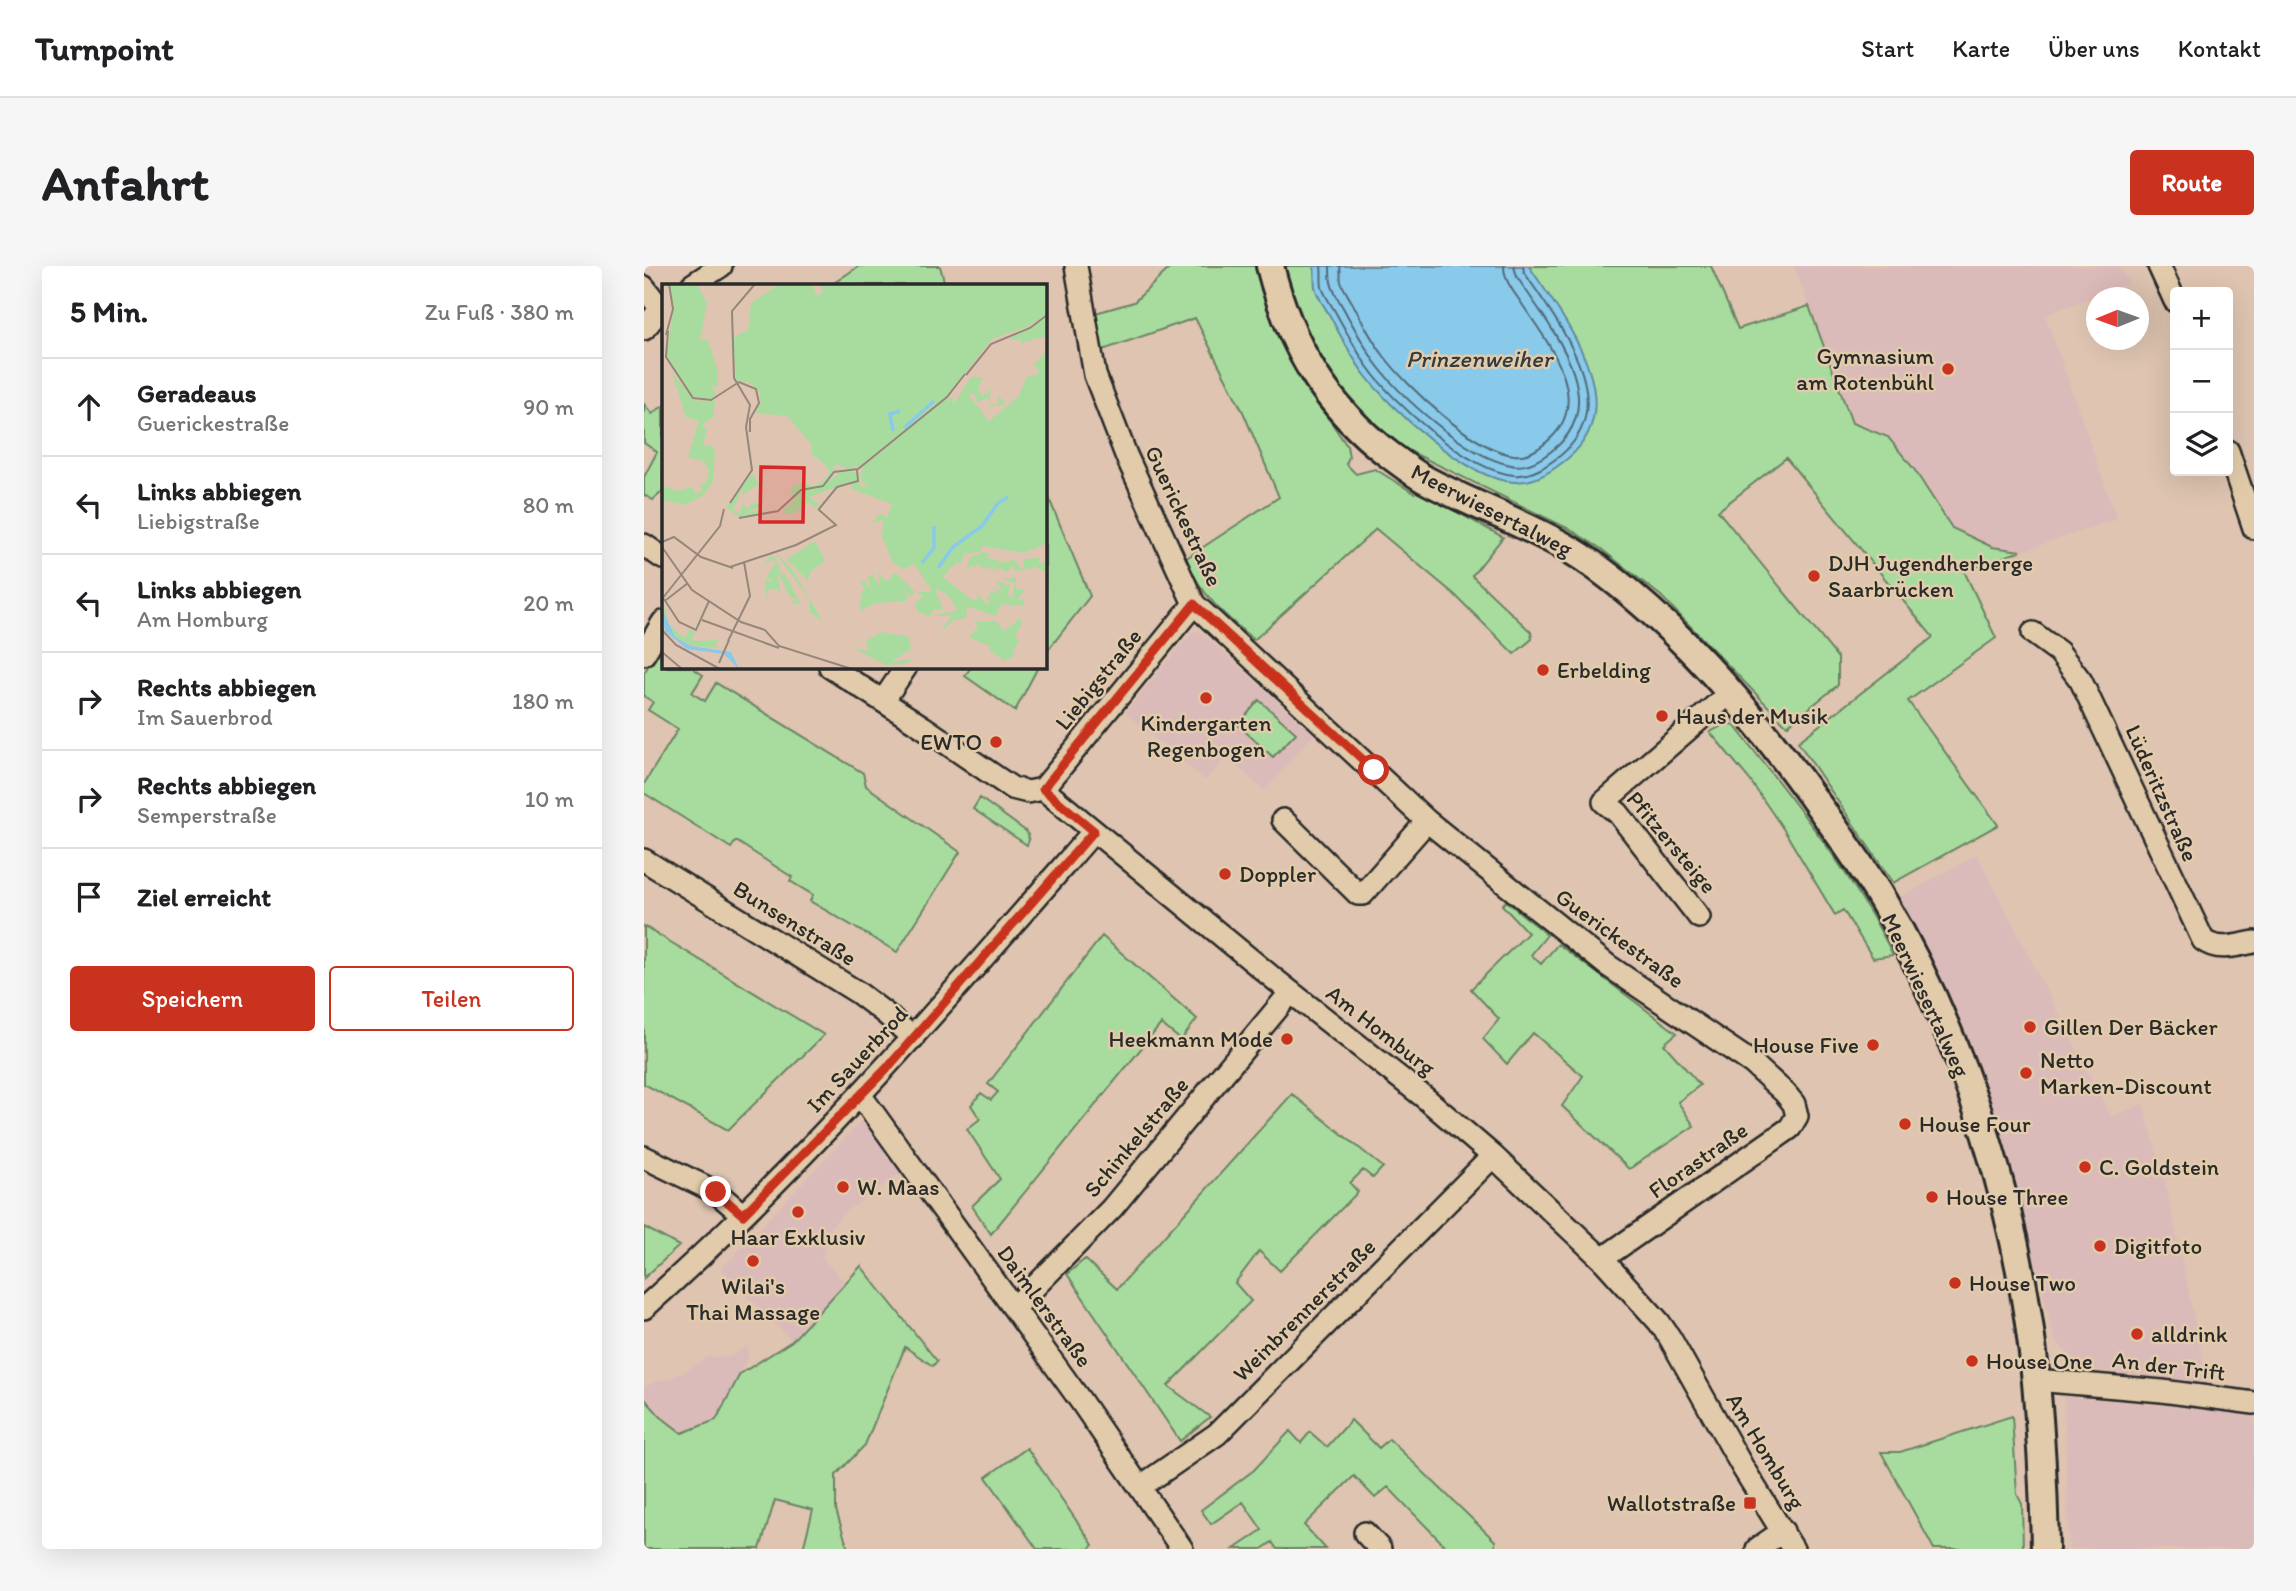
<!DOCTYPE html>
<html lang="de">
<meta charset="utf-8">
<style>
:root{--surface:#fff;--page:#f6f6f6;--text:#202124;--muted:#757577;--line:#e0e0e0;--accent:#c8321e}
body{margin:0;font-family:Itim,sans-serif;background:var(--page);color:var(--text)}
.controls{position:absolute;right:21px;top:21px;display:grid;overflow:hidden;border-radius:7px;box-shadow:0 7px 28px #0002}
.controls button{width:63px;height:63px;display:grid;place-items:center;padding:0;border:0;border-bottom:2px solid var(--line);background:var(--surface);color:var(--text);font:35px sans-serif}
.compass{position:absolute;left:1442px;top:21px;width:63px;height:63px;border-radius:50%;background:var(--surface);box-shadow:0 7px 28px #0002;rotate:269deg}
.stop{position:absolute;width:21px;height:21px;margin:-16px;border:5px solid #c8321e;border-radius:50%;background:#fff}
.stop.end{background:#c8321e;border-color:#fff;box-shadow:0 2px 7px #0008}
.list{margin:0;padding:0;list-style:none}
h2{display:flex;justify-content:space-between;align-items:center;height:91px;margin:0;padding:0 28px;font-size:30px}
h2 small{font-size:23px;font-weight:400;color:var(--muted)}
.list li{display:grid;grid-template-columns:46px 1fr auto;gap:21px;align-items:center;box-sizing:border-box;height:98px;padding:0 28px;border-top:2px solid var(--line)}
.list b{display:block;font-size:26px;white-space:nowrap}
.list p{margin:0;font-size:23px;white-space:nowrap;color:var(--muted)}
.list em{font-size:23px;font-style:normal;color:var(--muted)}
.actions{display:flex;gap:14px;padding:21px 28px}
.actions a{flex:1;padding:16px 0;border:2px solid var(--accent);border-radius:7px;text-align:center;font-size:24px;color:var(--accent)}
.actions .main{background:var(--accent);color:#fff}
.icon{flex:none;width:38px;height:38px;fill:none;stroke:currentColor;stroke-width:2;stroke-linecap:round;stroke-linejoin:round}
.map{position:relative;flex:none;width:1610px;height:1283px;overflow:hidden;border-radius:7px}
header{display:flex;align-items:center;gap:42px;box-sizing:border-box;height:98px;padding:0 35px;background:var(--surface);border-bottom:2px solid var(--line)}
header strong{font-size:33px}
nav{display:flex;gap:38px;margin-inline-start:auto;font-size:24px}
.intro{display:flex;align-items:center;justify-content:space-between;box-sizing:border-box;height:168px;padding:0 42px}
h1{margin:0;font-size:49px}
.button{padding:18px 32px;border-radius:7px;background:var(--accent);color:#fff;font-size:24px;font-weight:700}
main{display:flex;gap:42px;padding:0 42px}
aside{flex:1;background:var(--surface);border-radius:7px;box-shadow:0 7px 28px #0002}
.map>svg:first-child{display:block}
.built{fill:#dbbbb9}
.green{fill:#a8dc9e;stroke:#6a8464;stroke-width:2}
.water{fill:#89c9ea;stroke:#638a9e;stroke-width:2}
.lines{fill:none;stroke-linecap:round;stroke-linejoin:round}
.shore{stroke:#516a77;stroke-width:2}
.minor-casing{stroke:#2b2b2b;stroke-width:26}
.major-casing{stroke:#2b2b2b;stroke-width:32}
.minor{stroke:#e1cbaa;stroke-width:21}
.major{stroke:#e1cbaa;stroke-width:26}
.route{stroke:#c8321e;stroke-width:9}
.poi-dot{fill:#c8321e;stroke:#e1cbaa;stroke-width:2.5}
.labels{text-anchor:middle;stroke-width:5;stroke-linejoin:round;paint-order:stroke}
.poi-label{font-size:23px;fill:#2b2b2b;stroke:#e1cbaa;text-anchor:start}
.street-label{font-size:23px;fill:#2b2b2b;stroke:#e1cbaa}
.water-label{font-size:24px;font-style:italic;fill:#343b3e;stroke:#e1cbaa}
.inset-river{fill:none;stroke:#89c9ea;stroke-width:3.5}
.inset-road{fill:none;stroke:#96877b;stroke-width:2}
.view{fill:#d62828;fill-opacity:0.15;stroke:#d62828;stroke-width:3.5}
.inset-edge{fill:none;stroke:#2b2b2b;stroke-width:3.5}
</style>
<header>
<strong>Turnpoint</strong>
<nav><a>Start</a><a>Karte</a><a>Über uns</a><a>Kontakt</a></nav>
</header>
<div class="intro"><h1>Anfahrt</h1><a class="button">Route</a></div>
<main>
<aside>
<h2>5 Min.<small>Zu Fuß · 380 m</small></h2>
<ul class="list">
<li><svg class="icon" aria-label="ahead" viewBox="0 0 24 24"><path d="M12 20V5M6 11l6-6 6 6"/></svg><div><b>Geradeaus</b><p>Guerickestraße</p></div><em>90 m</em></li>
<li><svg class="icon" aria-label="left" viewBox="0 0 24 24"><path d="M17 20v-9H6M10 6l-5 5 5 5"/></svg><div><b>Links abbiegen</b><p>Liebigstraße</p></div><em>80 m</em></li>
<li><svg class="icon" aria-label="left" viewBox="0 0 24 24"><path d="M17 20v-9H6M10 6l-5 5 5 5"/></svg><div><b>Links abbiegen</b><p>Am Homburg</p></div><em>20 m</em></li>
<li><svg class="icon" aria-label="right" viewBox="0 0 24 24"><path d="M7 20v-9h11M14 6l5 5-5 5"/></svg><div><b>Rechts abbiegen</b><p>Im Sauerbrod</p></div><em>180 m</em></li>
<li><svg class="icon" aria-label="right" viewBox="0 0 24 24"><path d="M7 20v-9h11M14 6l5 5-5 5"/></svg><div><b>Rechts abbiegen</b><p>Semperstraße</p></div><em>10 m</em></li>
<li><svg class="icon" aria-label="arrive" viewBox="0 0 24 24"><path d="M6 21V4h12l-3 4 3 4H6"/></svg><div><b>Ziel erreicht</b></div></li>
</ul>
<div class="actions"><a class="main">Speichern</a><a>Teilen</a></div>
</aside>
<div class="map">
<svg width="1610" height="1283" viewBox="0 0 1610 1283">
<rect width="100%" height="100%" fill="#dec4b1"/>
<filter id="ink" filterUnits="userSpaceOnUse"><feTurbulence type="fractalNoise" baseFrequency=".0143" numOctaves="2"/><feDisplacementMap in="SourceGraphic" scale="14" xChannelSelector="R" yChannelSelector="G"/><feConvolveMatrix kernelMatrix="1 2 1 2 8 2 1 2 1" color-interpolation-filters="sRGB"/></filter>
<g filter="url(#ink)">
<!-- built -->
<path class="built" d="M 1150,0 L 1475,0 L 1485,17 L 1401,49 L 1473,253 L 1320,305 L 1208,157 Z
M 552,364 L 557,366 L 670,468 L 621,525 L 583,491 L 561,514 L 481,447 L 547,367 Z
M 1333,588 L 1467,851 L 1499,838 L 1520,911 L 1564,1117 L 1459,1105 L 1439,1099 L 1427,1091 L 1410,1073 L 1371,913 L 1327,777 L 1256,632 Z
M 221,851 L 258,906 L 200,947 L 187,960 L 178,991 L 202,1018 L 148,1075 L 77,1003 Z
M 104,1079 L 104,1091 L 72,1154 L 38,1167 L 17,1151 L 0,1132 L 0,1120 L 34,1109 L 64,1091 L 86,1091 Z
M 1420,1130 L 1610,1148 L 1610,1283 L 1425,1283 Z"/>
<!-- green -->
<path class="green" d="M 215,0 L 296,0 L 301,19 L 187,19 Z
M 528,0 L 614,0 L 673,135 L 703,180 L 705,191 L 702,198 L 712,208 L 731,203 L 770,227 L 774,225 L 859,271 L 828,310 L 887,366 L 888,373 L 870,388 L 811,329 L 732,263 L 610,374 C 578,347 559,331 541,293 L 635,231 L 600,148 L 551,52 L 453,86 L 448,48 L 490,36 Z
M 637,0 L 1067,0 L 1094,63 L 1165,40 L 1208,157 L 1244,171 L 1270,203 L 1308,262 L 1348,281 L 1377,285 L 1320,305 L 1352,372 L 1264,435 L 1354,559 L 1249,617 L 1154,476 L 1289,371 L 1142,192 L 1074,245 L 1194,392 L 1194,419 L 1143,460 L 1017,330 L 956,282 L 925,263 L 747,176 L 722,154 L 685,112 L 659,68 Z
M 0,138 L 8,148 L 19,140 L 19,225 L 9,234 L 0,229 L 0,211 L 13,186 L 0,177 Z
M 401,223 L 446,330 L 401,388 Z
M 16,380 L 19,382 L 19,401 L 47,401 L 59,409 L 48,427 L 61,435 L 72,417 L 219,507 L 222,520 L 316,586 L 253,686 L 166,635 L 169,629 L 146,615 L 148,611 L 92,575 L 87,582 L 0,527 L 0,518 L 34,463 L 4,444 L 9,436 L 0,430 L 0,407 Z
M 327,401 L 394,401 L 371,445 L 321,410 Z
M 615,434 L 652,467 L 629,491 L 594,459 Z
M 1083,457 L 1090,459 C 1147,533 1208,605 1249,689 L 1229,692 L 1199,644 L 1191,649 L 1140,564 L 1105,513 L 1066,466 Z
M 336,532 L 383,566 L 385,574 L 383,579 L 329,543 Z
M 862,635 L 903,669 L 887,689 L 897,698 L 914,678 L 1033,767 L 1020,778 L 1056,819 L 1034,836 L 1050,860 L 985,903 L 918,840 L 939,810 L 889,767 L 863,798 L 839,773 L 855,753 L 827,723 L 884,667 L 858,639 Z
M 0,660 L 180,769 L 84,864 L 0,818 Z
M 458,670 L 553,753 L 537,774 L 517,758 L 347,968 L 328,940 L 356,913 L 323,863 L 336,853 L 327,839 L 337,827 L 347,834 L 354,826 L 344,818 Z
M 648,828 L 739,901 L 729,912 L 719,904 L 706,917 L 714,926 L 636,1005 L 615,985 L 591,1017 L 607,1035 L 524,1120 L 566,1151 L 536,1175 L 423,1008 L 441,993 L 473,1023 Z
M 0,961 L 35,980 L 0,1012 Z
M 217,1000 L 293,1095 L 289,1100 L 261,1081 L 221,1179 L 192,1209 L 192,1244 L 204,1283 L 159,1283 L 169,1244 L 131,1234 L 116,1283 L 0,1283 L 0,1132 L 17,1151 L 38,1167 L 72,1154 L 96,1108 L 148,1075 Z
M 1368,1150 L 1373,1228 L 1378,1238 L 1379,1283 L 1290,1283 L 1237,1186 L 1256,1186 Z
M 707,1154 L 735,1182 L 745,1173 L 851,1275 L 851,1283 L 804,1283 L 744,1221 L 731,1232 L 710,1210 L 660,1259 L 682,1283 L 633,1283 L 628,1276 L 618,1283 L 590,1283 L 618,1264 L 599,1236 L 567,1258 L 557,1244 L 610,1204 L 646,1165 L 657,1177 L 666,1166 L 683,1181 Z
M 383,1182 L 449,1279 L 445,1283 L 393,1283 L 342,1211 Z"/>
<!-- water -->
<path class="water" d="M 670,0 L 885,0 C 919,52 990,138 923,193 C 908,205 891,217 870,216 C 824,214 745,142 718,105 C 706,88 696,69 686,50 C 681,41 673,31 671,21 C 670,15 671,7 670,0 Z"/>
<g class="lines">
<!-- shore -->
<path class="shore" d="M 677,0 C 678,7 677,15 678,21 C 681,31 689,41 693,49 C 703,67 712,84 723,100 C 748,136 824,205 870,209 C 888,211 904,199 917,189 C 980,136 912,55 880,6 L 879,0
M 686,0 C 686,5 686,11 687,16 C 689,27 698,39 703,49 C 712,65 720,80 730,95 C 756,131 823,191 867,199 C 883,203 898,193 910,183 C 970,134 903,57 873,11 L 870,0
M 696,0 C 697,5 696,11 697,16 C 700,24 706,32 710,40 C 719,57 728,75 740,90 C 763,121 831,185 870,189 C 884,191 898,181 908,171 C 948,131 902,74 878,38 C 870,26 860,15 860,0"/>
<defs>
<path id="minor" d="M 432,0 L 451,109 L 482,189 L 550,338 L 783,555 L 963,699 L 1108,797 L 1141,827 L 1150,838 L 1153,850 L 1146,862 L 958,993
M 1515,0 L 1531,35
M 48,19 L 77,0
M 0,21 L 16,42
M 0,63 L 19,40
M 1584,185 L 1610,262
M 0,279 L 19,292
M 1389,367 L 1415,386 L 1437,415 L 1559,674 C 1574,686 1593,679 1610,676
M 0,388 L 19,356
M 186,401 L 279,461 L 368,522 L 384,526 L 399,523 L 629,712 L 780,831 L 849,890 L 958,993 L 1015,1056 L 1026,1072 L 1099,1202 L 1149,1283
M 239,435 L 262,401
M 399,523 L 550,338
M 639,554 L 714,628 L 719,628 L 783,555
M 0,594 L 213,726 L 242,748 L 269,772
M 1055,651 L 974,547 L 960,536 L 1086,427
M 217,830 L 436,1134 L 538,1283
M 0,891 L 72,926 L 99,949
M 0,1042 C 164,896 306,730 450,565
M 370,1042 L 468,942 L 647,726
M 1392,1114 L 1518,1125 L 1610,1137
M 496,1221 L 573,1168 L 849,890
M 721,1267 L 736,1283
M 1113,1283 L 1139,1265"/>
<path id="major" d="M 626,0 C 646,79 681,141 747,190 C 758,198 768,206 780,213 C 828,239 882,257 930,286 C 950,298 969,313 987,328 C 1055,385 1116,458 1167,529 C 1192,564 1217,598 1239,635 C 1322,776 1377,953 1392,1116 C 1397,1172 1400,1227 1401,1283"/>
</defs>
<!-- minor casing -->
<use href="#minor" class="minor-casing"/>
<!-- major casing -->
<use href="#major" class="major-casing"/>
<!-- minor -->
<use href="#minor" class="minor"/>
<!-- major -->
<use href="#major" class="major"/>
</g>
</g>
<g class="lines" filter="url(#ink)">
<!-- route -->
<path class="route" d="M 72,926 L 99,949 L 245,800 L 450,565 L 399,523 L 550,338 L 730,504"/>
</g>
<!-- markers -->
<g class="poi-dot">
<circle cx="1304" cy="103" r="7"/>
<circle cx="1170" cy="310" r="7"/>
<circle cx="899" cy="404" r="7"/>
<circle cx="562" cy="432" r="7"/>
<circle cx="1018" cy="450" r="7"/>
<circle cx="352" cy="476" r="7"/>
<circle cx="581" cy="608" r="7"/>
<circle cx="1386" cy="761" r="7"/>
<circle cx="643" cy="773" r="7"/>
<circle cx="1229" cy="779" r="7"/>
<circle cx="1382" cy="807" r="7"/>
<circle cx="1261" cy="858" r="7"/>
<circle cx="1441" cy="901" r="7"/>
<circle cx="199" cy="921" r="7"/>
<circle cx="1288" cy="931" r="7"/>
<circle cx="154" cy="946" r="7"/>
<circle cx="1456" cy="980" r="7"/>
<circle cx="109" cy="995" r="7"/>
<circle cx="1311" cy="1017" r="7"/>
<circle cx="1493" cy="1068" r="7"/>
<circle cx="1328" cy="1095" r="7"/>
<rect x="1099" y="1230" width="14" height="14" rx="3.5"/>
</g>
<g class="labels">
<!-- poi labels -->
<g class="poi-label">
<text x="1290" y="98" text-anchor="end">Gymnasium<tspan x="1290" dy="26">am Rotenbühl</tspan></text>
<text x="1184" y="305">DJH Jugendherberge<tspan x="1184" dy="26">Saarbrücken</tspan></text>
<text x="913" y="412">Erbelding</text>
<text x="1032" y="458">Haus der Musik</text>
<text x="562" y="465" text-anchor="middle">Kindergarten<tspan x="562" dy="26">Regenbogen</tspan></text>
<text x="338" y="484" text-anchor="end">EWTO</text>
<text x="595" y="616">Doppler</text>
<text x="1400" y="769">Gillen Der Bäcker</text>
<text x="629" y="781" text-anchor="end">Heekmann Mode</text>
<text x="1215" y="787" text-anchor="end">House Five</text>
<text x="1396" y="802">Netto<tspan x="1396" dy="26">Marken-Discount</tspan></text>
<text x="1275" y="866">House Four</text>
<text x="1455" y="909">C. Goldstein</text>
<text x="213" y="929">W. Maas</text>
<text x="1302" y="939">House Three</text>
<text x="154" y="979" text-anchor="middle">Haar Exklusiv</text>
<text x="1470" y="988">Digitfoto</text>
<text x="1325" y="1025">House Two</text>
<text x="109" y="1028" text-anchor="middle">Wilai's<tspan x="109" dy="26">Thai Massage</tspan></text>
<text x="1507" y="1076">alldrink</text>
<text x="1342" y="1103">House One</text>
<text x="1092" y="1245" text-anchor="end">Wallotstraße</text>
</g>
<!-- street labels -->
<g class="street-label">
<text transform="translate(848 244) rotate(27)" y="8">Meerwiesertalweg</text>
<text transform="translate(540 250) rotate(65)" y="8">Guerickestraße</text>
<text transform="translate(454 413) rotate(-51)" y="8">Liebigstraße</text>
<text transform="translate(1518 527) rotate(66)" y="8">Lüderitzstraße</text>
<text transform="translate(1028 576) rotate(50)" y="8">Pfitzersteige</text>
<text transform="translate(151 657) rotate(32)" y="8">Bunsenstraße</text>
<text transform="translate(976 672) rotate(36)" y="8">Guerickestraße</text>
<text transform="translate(1282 729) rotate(65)" y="8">Meerwiesertalweg</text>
<text transform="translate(737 764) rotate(38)" y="8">Am Homburg</text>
<text transform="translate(213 793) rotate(-47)" y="8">Im Sauerbrod</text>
<text transform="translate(492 871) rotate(-50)" y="8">Schinkelstraße</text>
<text transform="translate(1054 894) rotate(-35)" y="8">Florastraße</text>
<text transform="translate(401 1040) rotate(54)" y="8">Daimlerstraße</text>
<text transform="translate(660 1044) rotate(-45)" y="8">Weinbrennerstraße</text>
<text transform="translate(1525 1100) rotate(7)" y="8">An der Trift</text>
<text transform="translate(1122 1185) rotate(59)" y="8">Am Homburg</text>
</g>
<!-- water labels -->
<g class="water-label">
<text x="835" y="101">Prinzenweiher</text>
</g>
</g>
<!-- overview -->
<g transform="translate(18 18)">
<rect width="385" height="385" fill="#dec4b1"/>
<path d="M 8,0 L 35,0 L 45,19 L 38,56 L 46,56 L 56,87 L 55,104 L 48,99 L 54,110 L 48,115 L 30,112 L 4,73 L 11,29 ZM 118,0 L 150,0 L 156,13 L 161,7 L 158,0 L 385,0 L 385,30 L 365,43 L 330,55 L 282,116 L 270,121 L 291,113 L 291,121 L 309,93 L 320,93 L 315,109 L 317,105 L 321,113 L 323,107 L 325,111 L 326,106 L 333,105 L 328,107 L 328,121 L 337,120 L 336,111 L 343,118 L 341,121 L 328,123 L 326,114 L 315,118 L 312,110 L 306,110 L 327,137 L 357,112 L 364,94 L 378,89 L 372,80 L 385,68 L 385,259 L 362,269 L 320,262 L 319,267 L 302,270 L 299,279 L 293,279 L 281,293 L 310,316 L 316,315 L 315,309 L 325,321 L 329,318 L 324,315 L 325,313 L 333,314 L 326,311 L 329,308 L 337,309 L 329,304 L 340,307 L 335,297 L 343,299 L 341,302 L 348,300 L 346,313 L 350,313 L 353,300 L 343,295 L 343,290 L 345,295 L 354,293 L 354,304 L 363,306 L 353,317 L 361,315 L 362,322 L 340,320 L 333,332 L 305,322 L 304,334 L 292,336 L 278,349 L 290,332 L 271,332 L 296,326 L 285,310 L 273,305 L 281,325 L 272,325 L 268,332 L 256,328 L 253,320 L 261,312 L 255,308 L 269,308 L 267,300 L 258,304 L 265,299 L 252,280 L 242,285 L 231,279 L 220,253 L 221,236 L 209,239 L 218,229 L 225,234 L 230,220 L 189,205 L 189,200 L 197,197 L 198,202 L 206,203 L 198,196 L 201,182 L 240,151 L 194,185 L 193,181 L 189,186 L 174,180 L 171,184 L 179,186 L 170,188 L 165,198 L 179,188 L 196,188 L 197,195 L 147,213 L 157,220 L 154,225 L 146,218 L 132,230 L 122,229 L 121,226 L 130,218 L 137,208 L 129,214 L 130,203 L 140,199 L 152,202 L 163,196 L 168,186 L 151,170 L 150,177 L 150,161 L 125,132 L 93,129 L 99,119 L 97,108 L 86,98 L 74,98 L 71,66 L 71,54 L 86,46 L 89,19 ZM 385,32 L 385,52 L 361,58 L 359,68 L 360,55 L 346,56 ZM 10,89 L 33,117 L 53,116 L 51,133 L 40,141 L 45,146 L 41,161 L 50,162 L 53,167 L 51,197 L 41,212 L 22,221 L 0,216 L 3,202 L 15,207 L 30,203 L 34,210 L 40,207 L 38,201 L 44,199 L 47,187 L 43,178 L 26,173 L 37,137 L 24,133 ZM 90,190 L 95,198 L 102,196 L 81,211 L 81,204 L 71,225 L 78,230 L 81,218 L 84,225 L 92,218 L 98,222 L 83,230 L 101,225 L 102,229 L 77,233 L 64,223 ZM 153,257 L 163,277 L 148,288 L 146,297 L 125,275 ZM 113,268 L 130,285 L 160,336 L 148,329 L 147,315 ZM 322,268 L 330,271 L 325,271 L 328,280 L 328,274 L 336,277 L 335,272 L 337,279 L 353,276 L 358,284 L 362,283 L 362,275 L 377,274 L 377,280 L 385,277 L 385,289 L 375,283 L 352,287 L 351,281 L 345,288 L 338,284 L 338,289 L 336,283 L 335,288 L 333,282 L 331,287 L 329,281 L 328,286 L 326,281 L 324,286 L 315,279 L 314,284 L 308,281 L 305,288 L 307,274 ZM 108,271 L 111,272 L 118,282 L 118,289 L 122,289 L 139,320 L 129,319 L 136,314 L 129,314 L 115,288 L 119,313 L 116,305 L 106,305 L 105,315 L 103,296 L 111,297 L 104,293 L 114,280 L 111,275 L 103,280 ZM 216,288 L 224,298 L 232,289 L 236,291 L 253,308 L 249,312 L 241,305 L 247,314 L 243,317 L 214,319 L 198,327 L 199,308 L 203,306 L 198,297 L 202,296 L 209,305 L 206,293 L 210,291 L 218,301 ZM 1,318 L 7,340 L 18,351 L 23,353 L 28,345 L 33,348 L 29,357 L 58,356 L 53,359 L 56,364 L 31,362 L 13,353 L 0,325 ZM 359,334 L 360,340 L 353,351 L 357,358 L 350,368 L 353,371 L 343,377 L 327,366 L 329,363 L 307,353 L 316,343 L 312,338 L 334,337 L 342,347 ZM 219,348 L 247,353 L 249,365 L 229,378 L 251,375 L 244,380 L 224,381 L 191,364 L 207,367 L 204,357 Z" fill="#a8dc9e"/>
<path d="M 0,325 L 13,353 L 29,362 L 69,368 L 77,385 L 62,370 L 25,365 L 3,347 Z" fill="#89c9ea"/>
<path class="inset-river" d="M 242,144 L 272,117M 231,147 L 228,130 L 238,127M 260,279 L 272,264 L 272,242M 276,284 L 291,263 L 320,242 L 336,219 L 346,213"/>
<path class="inset-road" d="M 6,47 L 4,73 L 31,114 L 49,116 L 77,98 L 94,105 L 97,119 L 88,135 L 88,148M 4,51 L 11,25 L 7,0M 304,91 L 329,60 L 368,44 L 385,31M 68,219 L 90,186 L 84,143 L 88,121 L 72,94 L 70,27 L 93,0M 157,225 L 175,203 L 196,197 L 195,186M 77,234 L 116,227 L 139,206 L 161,202 L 172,188 L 196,185 L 285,113 L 303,90M 0,258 L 12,253 L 39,273 L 71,284M 0,263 L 30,306 L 79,338 L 103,346 L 117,362 L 190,385M 68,283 L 134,261 L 174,241 L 156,225M 0,315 L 58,242 L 62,225M 2,315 L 17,338 L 34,346 L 47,317M 4,316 L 26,299M 40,336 L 117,364M 0,346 L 14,361 L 58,385M 66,357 L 88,312 L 82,278M 0,368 L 20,385M 57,379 L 67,356"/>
<path class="view" d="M 99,183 L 142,184 L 141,238 L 98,238 Z"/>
<rect width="385" height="385" class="inset-edge"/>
</g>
</svg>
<div class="controls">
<button>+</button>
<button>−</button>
<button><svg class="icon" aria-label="layers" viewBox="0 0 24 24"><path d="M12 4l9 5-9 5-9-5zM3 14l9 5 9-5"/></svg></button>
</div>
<svg class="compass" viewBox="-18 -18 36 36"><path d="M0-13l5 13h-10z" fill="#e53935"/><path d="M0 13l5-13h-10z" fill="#757577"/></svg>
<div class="stop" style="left:730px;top:504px"></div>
<div class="stop end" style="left:72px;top:926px"></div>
</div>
</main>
